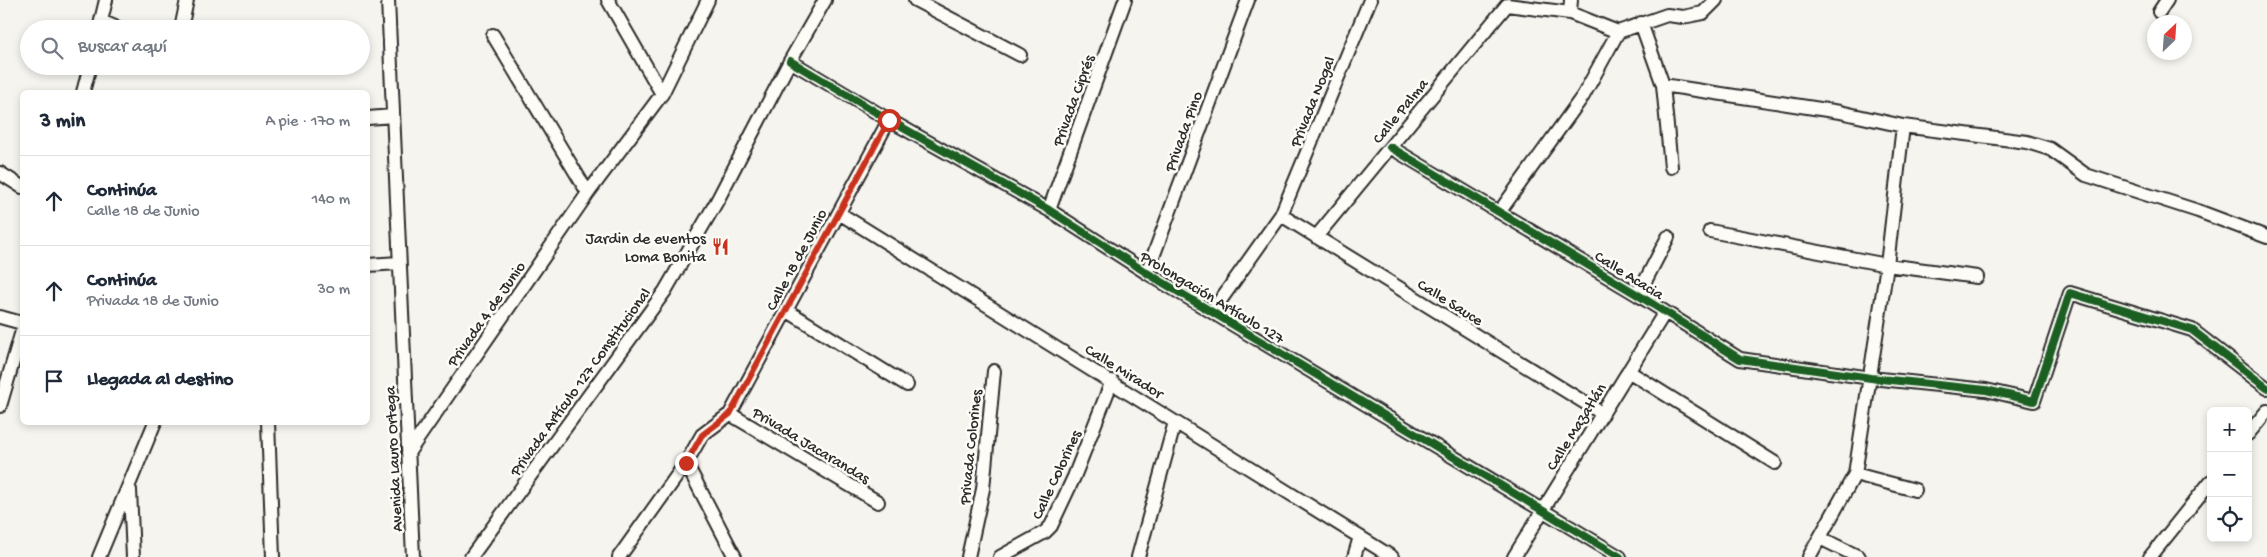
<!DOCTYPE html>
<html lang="es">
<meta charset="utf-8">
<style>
:root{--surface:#fff;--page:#f6f6f7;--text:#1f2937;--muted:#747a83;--line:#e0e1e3}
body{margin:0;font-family:"Gochi Hand",sans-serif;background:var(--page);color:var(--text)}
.controls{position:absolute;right:15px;bottom:15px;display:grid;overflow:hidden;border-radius:8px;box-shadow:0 2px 8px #0003}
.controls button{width:45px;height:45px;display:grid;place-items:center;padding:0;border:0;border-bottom:1px solid var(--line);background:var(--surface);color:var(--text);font:25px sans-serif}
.compass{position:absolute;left:2147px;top:15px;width:45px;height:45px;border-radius:50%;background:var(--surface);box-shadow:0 2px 8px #0003;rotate:25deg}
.stop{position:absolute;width:15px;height:15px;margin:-11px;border:4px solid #c8321e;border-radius:50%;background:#fff}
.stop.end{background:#c8321e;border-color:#fff;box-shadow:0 1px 5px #0008}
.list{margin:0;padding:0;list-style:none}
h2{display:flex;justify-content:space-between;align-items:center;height:65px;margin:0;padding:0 20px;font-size:21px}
h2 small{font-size:16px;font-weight:400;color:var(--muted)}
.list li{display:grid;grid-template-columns:32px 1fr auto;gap:15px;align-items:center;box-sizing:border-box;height:90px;padding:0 20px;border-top:1px solid var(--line)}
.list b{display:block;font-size:19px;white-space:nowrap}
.list p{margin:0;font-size:16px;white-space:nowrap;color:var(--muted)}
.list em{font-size:16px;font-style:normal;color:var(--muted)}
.icon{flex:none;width:28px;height:28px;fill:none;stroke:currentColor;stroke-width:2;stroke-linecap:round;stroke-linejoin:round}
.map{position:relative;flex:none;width:2267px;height:557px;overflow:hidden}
.search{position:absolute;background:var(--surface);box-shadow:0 2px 8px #0003;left:20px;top:20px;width:350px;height:55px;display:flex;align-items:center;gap:12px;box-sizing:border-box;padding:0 18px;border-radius:28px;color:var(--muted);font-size:19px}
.panel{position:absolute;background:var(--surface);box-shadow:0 2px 8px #0003;left:20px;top:90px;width:350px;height:335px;border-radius:8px}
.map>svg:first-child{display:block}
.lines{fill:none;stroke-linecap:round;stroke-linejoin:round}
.street-casing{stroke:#2b2b2b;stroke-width:16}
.street{stroke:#fdfcf7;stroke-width:12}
.cycleway-casing{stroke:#fdfcf7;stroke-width:11}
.cycleway{stroke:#1b5e20;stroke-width:8}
.route{stroke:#c8321e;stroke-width:6}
.labels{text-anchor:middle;stroke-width:5;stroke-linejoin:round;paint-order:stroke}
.street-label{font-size:16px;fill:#2b2b2b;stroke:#fdfcf7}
.poi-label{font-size:16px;fill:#2b2b2b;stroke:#fdfcf7;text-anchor:end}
</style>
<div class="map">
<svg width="2267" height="557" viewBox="0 0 2267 557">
<rect width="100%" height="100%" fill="#f5f4ef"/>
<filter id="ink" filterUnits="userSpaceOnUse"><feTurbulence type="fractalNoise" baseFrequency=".02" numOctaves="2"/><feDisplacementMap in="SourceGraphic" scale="10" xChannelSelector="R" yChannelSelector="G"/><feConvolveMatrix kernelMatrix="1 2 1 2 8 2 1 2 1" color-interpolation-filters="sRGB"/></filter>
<g filter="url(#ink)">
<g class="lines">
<defs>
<path id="street" d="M 388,0 L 413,557
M 608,0 L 662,94
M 915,0 L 1020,55
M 2159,12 L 2167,0
M 1570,13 L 1571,0
M 101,21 L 120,29
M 1641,23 L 1663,85 L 1671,167
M 99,29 L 106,0
M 181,29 L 187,0
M 493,35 L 588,193
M 790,61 L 889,120 L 1049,210 L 1147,273 L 1620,557
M 1663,85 L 1840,112 L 1903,126 L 2027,142 L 2050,149 L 2086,175 L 2198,211 L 2267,237
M 83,92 L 90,66
M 368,118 L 393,116
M 1390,147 L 1638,295 L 1740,359 L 1871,378 L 1986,390 L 2034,401 L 2070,293 L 2192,330 L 2267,388
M 0,173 L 22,187
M 1049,210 L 1125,0
M 1500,211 L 1583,96 L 1618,32
M 839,213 L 1392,557
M 1281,215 L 1603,414
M 1710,231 L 1887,265 L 1977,277
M 1316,237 L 1507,5 L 1570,13 L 1618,32 L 1667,15 L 1683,17 L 1703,13 L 1716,0
M 368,265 L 399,263
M 1147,273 L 1248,0
M 1638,295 L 1668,237
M 786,310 L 907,385
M 1212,312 L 1281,215 L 1370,0
M 0,317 L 22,323
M 1628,371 L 1775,463
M 0,406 L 22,331
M 730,414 L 878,502
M 268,422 L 273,557
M 2248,434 L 2267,411
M 408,453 L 588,193 L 662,94 L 708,0
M 686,463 L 735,557
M 1855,474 L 1915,490
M 130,490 L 133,557
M 1820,538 L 1859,557
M 99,557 L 155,422
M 471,557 L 665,291 L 717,201 L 790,61 L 825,0
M 619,557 L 686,463 L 702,435 L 730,414 L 889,120
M 968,557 L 983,489 L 994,371
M 1000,557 L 1045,532 L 1051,526 L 1074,477 L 1112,381
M 1138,557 L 1175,422
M 1354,557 L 1360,537
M 1514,557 L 1665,312
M 1809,557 L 1855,474 L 1887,265 L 1903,126
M 2150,557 L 2211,481"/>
</defs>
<!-- street casing -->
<use href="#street" class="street-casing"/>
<!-- street -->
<use href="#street" class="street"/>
<defs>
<path id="cycleway" d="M 790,61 L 889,120 L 1049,210 L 1147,273 L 1620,557
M 1390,147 L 1638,295 L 1740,359 L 1871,378 L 1986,390 L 2034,401 L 2070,293 L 2192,330 L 2267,388"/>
</defs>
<!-- cycleway casing -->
<use href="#cycleway" class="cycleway-casing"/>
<!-- cycleway -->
<use href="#cycleway" class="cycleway"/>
</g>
</g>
<g class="lines" filter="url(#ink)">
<!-- route -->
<path class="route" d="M 686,463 L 702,435 L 730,414 L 889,120"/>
</g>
<!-- icons -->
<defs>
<symbol id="restaurant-bare" viewBox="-9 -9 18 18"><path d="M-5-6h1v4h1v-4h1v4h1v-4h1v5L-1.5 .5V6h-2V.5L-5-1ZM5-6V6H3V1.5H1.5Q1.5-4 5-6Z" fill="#c8321e" stroke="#fdfcf7" stroke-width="2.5" paint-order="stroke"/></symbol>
</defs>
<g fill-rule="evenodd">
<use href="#restaurant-bare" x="708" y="234" width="25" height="25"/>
</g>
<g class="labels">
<!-- street labels -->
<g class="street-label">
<text transform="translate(1072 100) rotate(-70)" y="6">Privada Ciprés</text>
<text transform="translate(1311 101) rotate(-68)" y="6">Privada Nogal</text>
<text transform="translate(1399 110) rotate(-51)" y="6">Calle Palma</text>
<text transform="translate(1182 131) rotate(-70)" y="6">Privada Pino</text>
<text transform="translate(795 259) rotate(-62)" y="6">Calle 18 de Junio</text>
<text transform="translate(1630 274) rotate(32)" y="6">Calle Acacia</text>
<text transform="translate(1213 296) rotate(31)" y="6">Prolongación Artículo 127</text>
<text transform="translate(1451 301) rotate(32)" y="6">Calle Sauce</text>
<text transform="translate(485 313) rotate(-55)" y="6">Privada 4 de Junio</text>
<text transform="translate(1125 370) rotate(32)" y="6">Calle Mirador</text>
<text transform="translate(579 381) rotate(-54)" y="6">Privada Artículo 127 Constitucional</text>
<text transform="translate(1575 426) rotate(-58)" y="6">Calle Mazatlán</text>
<text transform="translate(812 444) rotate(31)" y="6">Privada Jacarandas</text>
<text transform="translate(969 447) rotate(-84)" y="6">Privada Colorines</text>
<text transform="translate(392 459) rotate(-93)" y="6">Avenida Lauro Ortega</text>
<text transform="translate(1055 474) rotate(-65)" y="6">Calle Colorines</text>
</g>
<!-- poi labels -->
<g class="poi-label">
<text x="706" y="243">Jardin de eventos<tspan x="706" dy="18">Loma Bonita</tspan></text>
</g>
</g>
</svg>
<div class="controls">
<button>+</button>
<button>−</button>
<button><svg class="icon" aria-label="locate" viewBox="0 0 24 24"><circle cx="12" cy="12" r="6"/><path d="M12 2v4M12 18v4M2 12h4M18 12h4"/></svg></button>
</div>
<svg class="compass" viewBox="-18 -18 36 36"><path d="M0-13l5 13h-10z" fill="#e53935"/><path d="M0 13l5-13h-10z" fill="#747a83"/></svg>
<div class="stop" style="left:889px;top:120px"></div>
<div class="stop end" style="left:686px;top:463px"></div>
<div class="search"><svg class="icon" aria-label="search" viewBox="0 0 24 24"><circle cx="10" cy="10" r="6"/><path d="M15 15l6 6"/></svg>Buscar aquí</div>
<section class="panel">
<h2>3 min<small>A pie · 170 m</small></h2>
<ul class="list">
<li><svg class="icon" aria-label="ahead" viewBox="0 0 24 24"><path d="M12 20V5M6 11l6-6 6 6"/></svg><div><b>Continúa</b><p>Calle 18 de Junio</p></div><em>140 m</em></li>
<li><svg class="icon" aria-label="ahead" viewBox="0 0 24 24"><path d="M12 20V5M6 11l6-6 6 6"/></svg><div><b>Continúa</b><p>Privada 18 de Junio</p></div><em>30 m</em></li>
<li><svg class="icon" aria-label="arrive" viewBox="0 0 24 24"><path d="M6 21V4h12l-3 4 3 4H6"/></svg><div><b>Llegada al destino</b></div></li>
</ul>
</section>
</div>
